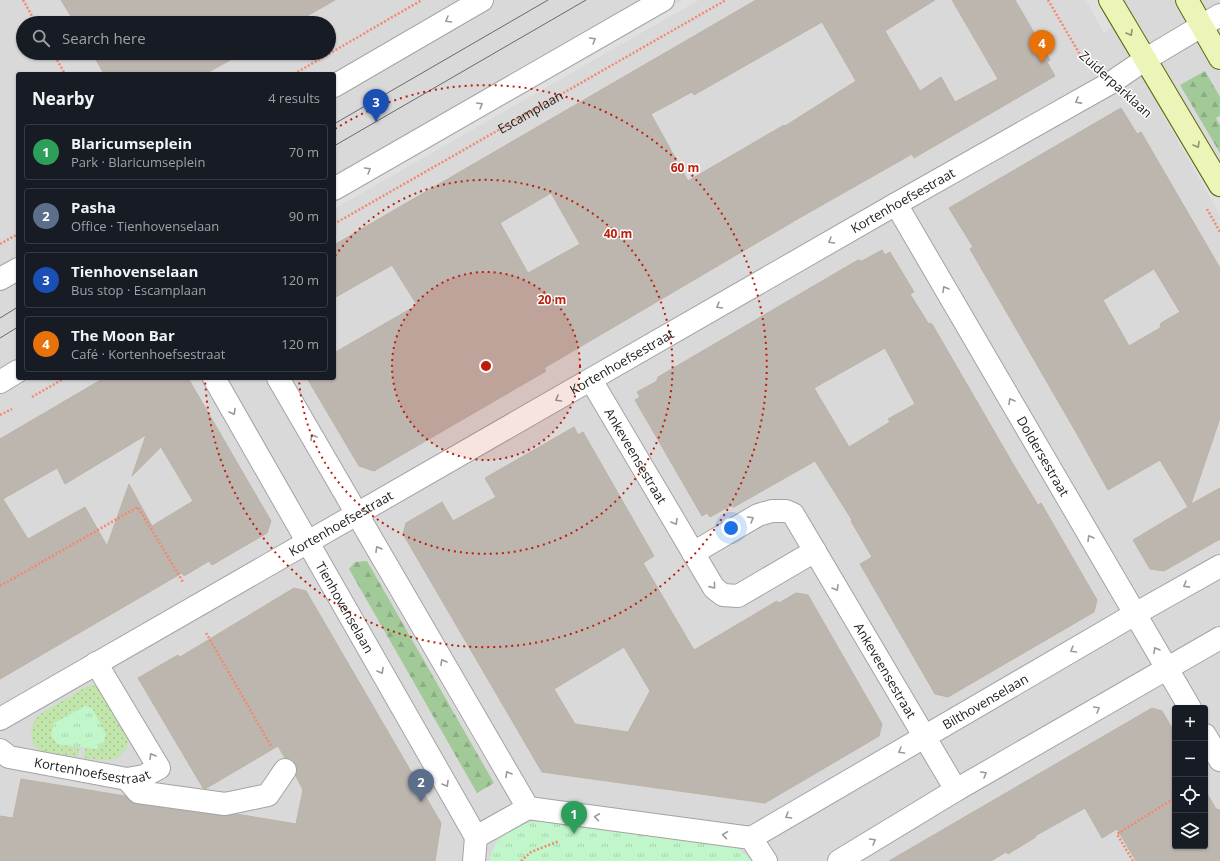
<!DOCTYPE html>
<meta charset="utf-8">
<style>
:root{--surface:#171b24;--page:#242831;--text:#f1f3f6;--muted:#9ea1a6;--line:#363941;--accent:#d9938c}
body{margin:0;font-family:"Open Sans",sans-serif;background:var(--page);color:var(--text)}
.controls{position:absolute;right:12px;bottom:12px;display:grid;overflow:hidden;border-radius:4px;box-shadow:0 1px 3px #0004}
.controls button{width:36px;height:36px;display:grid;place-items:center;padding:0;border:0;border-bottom:1px solid var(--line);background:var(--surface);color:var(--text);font:20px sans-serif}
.you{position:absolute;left:731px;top:528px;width:14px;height:14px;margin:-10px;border:3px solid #fff;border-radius:50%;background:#1a73e8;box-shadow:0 0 0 6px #1a73e833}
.badge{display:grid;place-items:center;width:26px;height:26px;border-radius:50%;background:var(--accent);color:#fff;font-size:13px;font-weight:700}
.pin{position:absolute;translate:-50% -33px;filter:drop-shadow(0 1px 2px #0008)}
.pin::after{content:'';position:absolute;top:21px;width:14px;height:12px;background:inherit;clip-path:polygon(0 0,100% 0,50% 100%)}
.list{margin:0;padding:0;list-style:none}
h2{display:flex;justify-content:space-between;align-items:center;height:52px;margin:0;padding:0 16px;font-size:17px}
h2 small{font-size:13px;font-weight:400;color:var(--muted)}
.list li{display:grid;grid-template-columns:26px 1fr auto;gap:12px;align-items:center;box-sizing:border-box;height:56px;margin:0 8px 8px;padding:0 8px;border:1px solid var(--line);border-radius:4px}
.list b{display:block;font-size:15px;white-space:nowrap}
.list p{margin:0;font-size:13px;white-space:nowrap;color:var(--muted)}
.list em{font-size:13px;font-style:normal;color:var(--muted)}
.icon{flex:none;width:22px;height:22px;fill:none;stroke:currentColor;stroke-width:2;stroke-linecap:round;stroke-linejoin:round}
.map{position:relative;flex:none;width:1220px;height:861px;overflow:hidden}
.search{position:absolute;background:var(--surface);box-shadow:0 1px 3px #0004;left:16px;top:16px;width:320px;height:44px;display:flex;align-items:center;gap:10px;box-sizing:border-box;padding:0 14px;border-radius:22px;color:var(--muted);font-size:15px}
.panel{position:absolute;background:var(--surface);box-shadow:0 1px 3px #0004;left:16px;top:72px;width:320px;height:308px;border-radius:4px}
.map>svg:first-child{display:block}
.residential{fill:#dad9d9;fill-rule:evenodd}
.grass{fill:url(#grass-dots)}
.forest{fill:url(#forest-firs)}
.park{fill:url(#park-tufts)}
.parking{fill:#e0e0e0}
.building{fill:#bdb6af;stroke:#bdb2a5;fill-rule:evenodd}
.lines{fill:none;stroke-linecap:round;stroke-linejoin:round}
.minor-casing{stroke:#a3a3a3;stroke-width:24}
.tertiary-casing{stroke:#a3a3a3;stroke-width:24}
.secondary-casing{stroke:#576b0b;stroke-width:24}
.path{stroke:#f1896e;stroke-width:2.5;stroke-dasharray:2 2;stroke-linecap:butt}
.minor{stroke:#fff;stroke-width:22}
.tertiary{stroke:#fff;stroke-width:22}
.secondary{stroke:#ecf5b7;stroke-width:22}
.tram{stroke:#6a6a6a;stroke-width:1}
.oneway{stroke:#999}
.oneway2{stroke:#8e9371}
.ring{fill:none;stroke:#bc1e0b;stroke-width:2;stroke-dasharray:2 4}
.labels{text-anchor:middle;stroke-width:3;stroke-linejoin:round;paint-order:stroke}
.street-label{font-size:13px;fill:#1c1c1c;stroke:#fff}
.centre{fill:#bc1e0b;stroke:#fff;stroke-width:2}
.ring-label{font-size:12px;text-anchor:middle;font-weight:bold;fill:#bc1e0b;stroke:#fff;stroke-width:3;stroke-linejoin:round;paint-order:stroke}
</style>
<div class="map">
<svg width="1220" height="861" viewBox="0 0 1220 861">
<defs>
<pattern id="grass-dots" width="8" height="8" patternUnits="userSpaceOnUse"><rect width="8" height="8" fill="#c1e5aa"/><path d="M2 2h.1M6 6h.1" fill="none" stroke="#a5c492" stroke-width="1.8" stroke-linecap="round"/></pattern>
<pattern id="forest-firs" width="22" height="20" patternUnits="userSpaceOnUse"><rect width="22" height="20" fill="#a2ca99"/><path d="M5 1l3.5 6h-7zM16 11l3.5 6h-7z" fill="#8bad83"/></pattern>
<pattern id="park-tufts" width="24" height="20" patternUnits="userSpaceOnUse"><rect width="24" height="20" fill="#c0f6ca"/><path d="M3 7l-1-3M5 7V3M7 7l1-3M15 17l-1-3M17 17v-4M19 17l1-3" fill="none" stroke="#a4d2ad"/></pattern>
</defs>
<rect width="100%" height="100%" fill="#edeae2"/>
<!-- residential -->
<path class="residential" d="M 0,0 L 1220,0 L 1220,861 L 0,861 ZM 23,23 L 329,23 L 329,53 L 23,53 ZM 18,74 L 334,74 L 334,378 L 18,378 ZM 1175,708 L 1205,708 L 1205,846 L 1175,846 Z"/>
<!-- grass -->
<path class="grass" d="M 89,685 L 97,686 L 103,693 L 128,738 L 127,748 L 117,758 L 106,760 L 84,758 L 85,748 L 97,749 L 57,744 L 79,748 L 77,757 L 40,751 L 32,742 L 31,729 L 37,716 Z"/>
<!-- forest -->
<path class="forest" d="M 1205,71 L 1220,97 L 1220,116 L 1216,118 L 1220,125 L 1220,153 L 1180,85 Z
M 367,561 L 494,783 L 477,793 L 349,569 L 355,562 Z"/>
<!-- park -->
<path class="park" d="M 85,706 L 92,708 L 106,734 L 103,743 L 97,749 L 57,744 L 51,735 L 54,723 Z
M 548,820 L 738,848 L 752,861 L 489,861 L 496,842 L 518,825 Z"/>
<!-- parking -->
<path class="parking" d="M 682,0 L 699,0 L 334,209 L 334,199 Z
M 1086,0 L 1096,0 L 1112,28 L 1104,33 Z
M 1167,109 L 1220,200 L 1220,215 L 1161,112 Z
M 381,564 L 491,756 L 485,760 L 374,568 Z"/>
<!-- building -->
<path class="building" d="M 61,0 L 335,0 L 295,23 L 75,23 Z
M 756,0 L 935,0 L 885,31 L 920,91 L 941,77 L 955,102 L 998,79 L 952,0 L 1015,0 L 1050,60 L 1047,62 L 1055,76 L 914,158 L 912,154 L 801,217 L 544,368 L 546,371 L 374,471 L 359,466 L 307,378 L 334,378 L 334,353 L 417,305 L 392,265 L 334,298 L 334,245 ZM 822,22 L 856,81 L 785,126 L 784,125 L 688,181 L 651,114 L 692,92 L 694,95 ZM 551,193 L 580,244 L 528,273 L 500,223 Z
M 92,53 L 243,53 L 205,74 L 104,74 Z
M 1121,108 L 1137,134 L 1141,132 L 1220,268 L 1220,418 L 1191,504 L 1220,488 L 1220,539 L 1164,571 L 1150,569 L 1133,540 L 1188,507 L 1160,460 L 1108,490 L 1077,434 L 970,249 L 973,247 L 949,208 ZM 1154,269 L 1180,312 L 1161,323 L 1160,328 L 1129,346 L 1103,300 Z
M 882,250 L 885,255 L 890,252 L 914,292 L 910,294 L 928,323 L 932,324 L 1016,469 L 1038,505 L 1041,503 L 1097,600 L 1094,612 L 948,697 L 935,694 L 860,564 L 872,557 L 851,521 L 852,520 L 815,461 L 734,507 L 730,506 L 710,517 L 707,513 L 702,516 L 635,400 L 640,397 L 637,392 L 657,381 L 658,377 L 858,260 L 862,261 ZM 885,348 L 915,404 L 888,419 L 890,422 L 849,447 L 814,388 Z
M 104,378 L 188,378 L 271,521 L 267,533 L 212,565 L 209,561 L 184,576 L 182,573 L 0,679 L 0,439 ZM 146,435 L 132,476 L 161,447 L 193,501 L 152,526 L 129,484 L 107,546 L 85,507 L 28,539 L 3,499 L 57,468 L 65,484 Z
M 574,427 L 578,435 L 583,432 L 654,556 L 643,563 L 694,650 L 777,601 L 779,603 L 796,593 L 808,595 L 882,724 L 879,736 L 765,803 L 542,772 L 403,534 L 406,523 L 442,502 L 453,521 L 496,497 L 485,478 ZM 624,647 L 650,691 L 628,732 L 575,724 L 554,689 Z
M 294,588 L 306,591 L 441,823 L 435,861 L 0,861 L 0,816 L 13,818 L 21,779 L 125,796 L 129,800 L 136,804 L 223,816 L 236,814 L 296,824 L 303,790 L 296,776 L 297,771 L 296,764 L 292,759 L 285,758 L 278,746 L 205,789 L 203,788 L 138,678 L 178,655 L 180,657 Z
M 1152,708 L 1162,711 L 1175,733 L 1175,846 L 1205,846 L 1205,790 L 1216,809 L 1220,810 L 1220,861 L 1136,861 L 1117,829 L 1102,838 L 1085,808 L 1035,836 L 1036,837 L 1008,854 L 1006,852 L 991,861 L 889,861 Z"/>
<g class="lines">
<defs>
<g id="minor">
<path id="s2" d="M 896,204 L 1190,708"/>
<path id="s3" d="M 214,378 L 476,837"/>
<path d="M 278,378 L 528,808"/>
<path id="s4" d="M 591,380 L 714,588 L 723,595 L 738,596 L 815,551"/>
<path id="s5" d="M 693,553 L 758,515 L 772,511 L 786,511 L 793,514 L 956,790"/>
<path id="s6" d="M 0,719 L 896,204 L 1112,82 L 1146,59 L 1220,15"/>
<path d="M 1205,735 L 1220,760"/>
<path id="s7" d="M 0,750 L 9,757 L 127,779 L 144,776 L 159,768 L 96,663"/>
<path d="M 127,779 L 138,792 L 225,804 L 268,795 L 285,770"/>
<path id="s8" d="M 751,838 L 1135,614 L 1220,566"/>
<path d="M 474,861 L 476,837 L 528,808 L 751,838 L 766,861"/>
<path d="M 839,861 L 956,790 L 1220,638"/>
</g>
<path id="tertiary" d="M 334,86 L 482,0
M 334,189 L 663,0
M 0,279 L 18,269
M 0,382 L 18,371"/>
<path id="secondary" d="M 1110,0 L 1220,185
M 1187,0 L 1220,58"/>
</defs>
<!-- minor casing -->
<use href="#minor" class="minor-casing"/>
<!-- tertiary casing -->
<use href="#tertiary" class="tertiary-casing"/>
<!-- secondary casing -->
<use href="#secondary" class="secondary-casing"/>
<!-- path -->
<g class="path">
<path d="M 23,0 L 36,23"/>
<path d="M 1048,0 L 1082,58 L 1089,63"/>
<path d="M 53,53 L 65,74"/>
<path d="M 294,74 L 422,0"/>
<path d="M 1207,209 L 1220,232"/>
<path id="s1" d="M 334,224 L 726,0"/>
<path d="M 0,244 L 18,234"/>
<path d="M 32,397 L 65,378"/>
<path d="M 0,415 L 12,409"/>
<path d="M 0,586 L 138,507 L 183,582"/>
<path d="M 206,633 L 271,746"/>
<path d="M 521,861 L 531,852 L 559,841"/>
<path d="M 1133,861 L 1117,834 L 1175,798"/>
</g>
<!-- minor -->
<use href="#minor" class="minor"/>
<!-- tertiary -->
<use href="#tertiary" class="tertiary"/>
<!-- secondary -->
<use href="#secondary" class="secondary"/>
<!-- tram -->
<path class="tram" d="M 334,124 L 548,0
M 334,146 L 586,0
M 0,318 L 18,307
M 0,338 L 18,327"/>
</g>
<!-- one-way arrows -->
<defs><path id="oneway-chevron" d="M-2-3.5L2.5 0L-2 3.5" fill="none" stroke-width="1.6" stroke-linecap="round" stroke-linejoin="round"/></defs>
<g class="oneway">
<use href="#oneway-chevron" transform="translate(448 20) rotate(150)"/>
<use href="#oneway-chevron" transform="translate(593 40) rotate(-30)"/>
<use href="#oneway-chevron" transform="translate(1078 101) rotate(151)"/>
<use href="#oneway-chevron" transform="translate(480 105) rotate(-30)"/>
<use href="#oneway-chevron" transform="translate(368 170) rotate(-30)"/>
<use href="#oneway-chevron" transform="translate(831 241) rotate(150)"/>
<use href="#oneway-chevron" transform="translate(945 289) rotate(-120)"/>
<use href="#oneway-chevron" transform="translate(719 306) rotate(150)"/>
<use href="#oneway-chevron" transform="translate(558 399) rotate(150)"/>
<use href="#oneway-chevron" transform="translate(1011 401) rotate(-120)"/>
<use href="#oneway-chevron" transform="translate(233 412) rotate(60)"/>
<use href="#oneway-chevron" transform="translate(313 437) rotate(-120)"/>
<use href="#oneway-chevron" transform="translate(751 519) rotate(-30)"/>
<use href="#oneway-chevron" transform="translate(675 522) rotate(59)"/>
<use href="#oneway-chevron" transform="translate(1090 538) rotate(-120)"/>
<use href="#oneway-chevron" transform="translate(378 549) rotate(-120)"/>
<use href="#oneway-chevron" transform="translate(1186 585) rotate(151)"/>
<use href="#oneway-chevron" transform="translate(713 586) rotate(51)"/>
<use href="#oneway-chevron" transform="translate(836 588) rotate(60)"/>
<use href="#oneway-chevron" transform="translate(1073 650) rotate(150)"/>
<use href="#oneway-chevron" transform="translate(1156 650) rotate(-120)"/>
<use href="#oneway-chevron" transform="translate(443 662) rotate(-120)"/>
<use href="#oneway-chevron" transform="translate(381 671) rotate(60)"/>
<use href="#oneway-chevron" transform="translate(1097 709) rotate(-30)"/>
<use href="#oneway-chevron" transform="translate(901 751) rotate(150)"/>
<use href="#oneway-chevron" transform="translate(152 756) rotate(-121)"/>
<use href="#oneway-chevron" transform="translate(508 774) rotate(-120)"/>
<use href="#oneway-chevron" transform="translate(984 774) rotate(-30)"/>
<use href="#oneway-chevron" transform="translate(446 784) rotate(60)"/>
<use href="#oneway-chevron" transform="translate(788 816) rotate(150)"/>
<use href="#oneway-chevron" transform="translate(597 817) rotate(-172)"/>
<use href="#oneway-chevron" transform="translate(725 835) rotate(-172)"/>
<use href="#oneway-chevron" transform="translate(873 841) rotate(-31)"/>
</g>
<g class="oneway2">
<use href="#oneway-chevron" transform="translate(1130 33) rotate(59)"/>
<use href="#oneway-chevron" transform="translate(1197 145) rotate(60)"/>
</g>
<!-- distance rings -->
<circle cx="486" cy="366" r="94" fill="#bc1e0b" fill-opacity=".12"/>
<g class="ring">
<circle cx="486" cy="366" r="94"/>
<path d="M335 256A187 187 0 1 1 299 379"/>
<path d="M335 129A281 281 0 1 1 205 378"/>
</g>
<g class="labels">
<!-- street labels -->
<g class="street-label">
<text transform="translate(1116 84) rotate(42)" y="5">Zuiderparklaan</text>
<text dy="5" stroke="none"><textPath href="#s1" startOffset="226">Escamplaan</textPath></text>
<text dy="5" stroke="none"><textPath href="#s6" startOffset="1041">Kortenhoefsestraat</textPath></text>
<text dy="5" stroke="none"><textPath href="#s6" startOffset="717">Kortenhoefsestraat</textPath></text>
<text dy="5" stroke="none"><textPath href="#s4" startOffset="88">Ankeveensestraat</textPath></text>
<text dy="5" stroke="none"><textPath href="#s2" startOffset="292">Doldersestraat</textPath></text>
<text dy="5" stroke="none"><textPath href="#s6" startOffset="393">Kortenhoefsestraat</textPath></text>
<text dy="5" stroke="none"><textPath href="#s3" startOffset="264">Tienhovenselaan</textPath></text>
<text dy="5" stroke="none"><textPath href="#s5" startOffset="293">Ankeveensestraat</textPath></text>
<text dy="5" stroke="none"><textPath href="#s8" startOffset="271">Bilthovenselaan</textPath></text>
<text dy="5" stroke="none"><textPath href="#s7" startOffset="96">Kortenhoefsestraat</textPath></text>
</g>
</g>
<circle cx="486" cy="366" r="6" class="centre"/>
<g class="ring-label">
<text x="685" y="172">60 m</text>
<text x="618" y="238">40 m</text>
<text x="552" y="304">20 m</text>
</g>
</svg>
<div class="controls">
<button>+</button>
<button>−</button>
<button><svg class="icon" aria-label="locate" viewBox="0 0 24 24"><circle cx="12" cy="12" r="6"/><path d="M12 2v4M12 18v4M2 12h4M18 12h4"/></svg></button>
<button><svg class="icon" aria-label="layers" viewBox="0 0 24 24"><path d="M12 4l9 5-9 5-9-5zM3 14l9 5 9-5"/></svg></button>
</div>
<div class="you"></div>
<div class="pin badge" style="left:574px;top:834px;background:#2e9e5b">1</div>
<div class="pin badge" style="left:421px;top:802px;background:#5c6f8a">2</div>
<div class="pin badge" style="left:376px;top:122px;background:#1a4fb4">3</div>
<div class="pin badge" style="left:1042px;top:63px;background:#e8710a">4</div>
<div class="search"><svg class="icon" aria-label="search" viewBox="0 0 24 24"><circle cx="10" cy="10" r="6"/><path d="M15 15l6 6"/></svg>Search here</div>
<section class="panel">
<h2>Nearby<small>4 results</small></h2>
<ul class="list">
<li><span class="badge" style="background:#2e9e5b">1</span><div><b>Blaricumseplein</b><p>Park · Blaricumseplein</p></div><em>70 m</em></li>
<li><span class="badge" style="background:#5c6f8a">2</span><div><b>Pasha</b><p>Office · Tienhovenselaan</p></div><em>90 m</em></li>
<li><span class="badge" style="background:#1a4fb4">3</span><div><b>Tienhovenselaan</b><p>Bus stop · Escamplaan</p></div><em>120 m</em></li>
<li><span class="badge" style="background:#e8710a">4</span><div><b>The Moon Bar</b><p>Café · Kortenhoefsestraat</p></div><em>120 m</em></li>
</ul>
</section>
</div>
